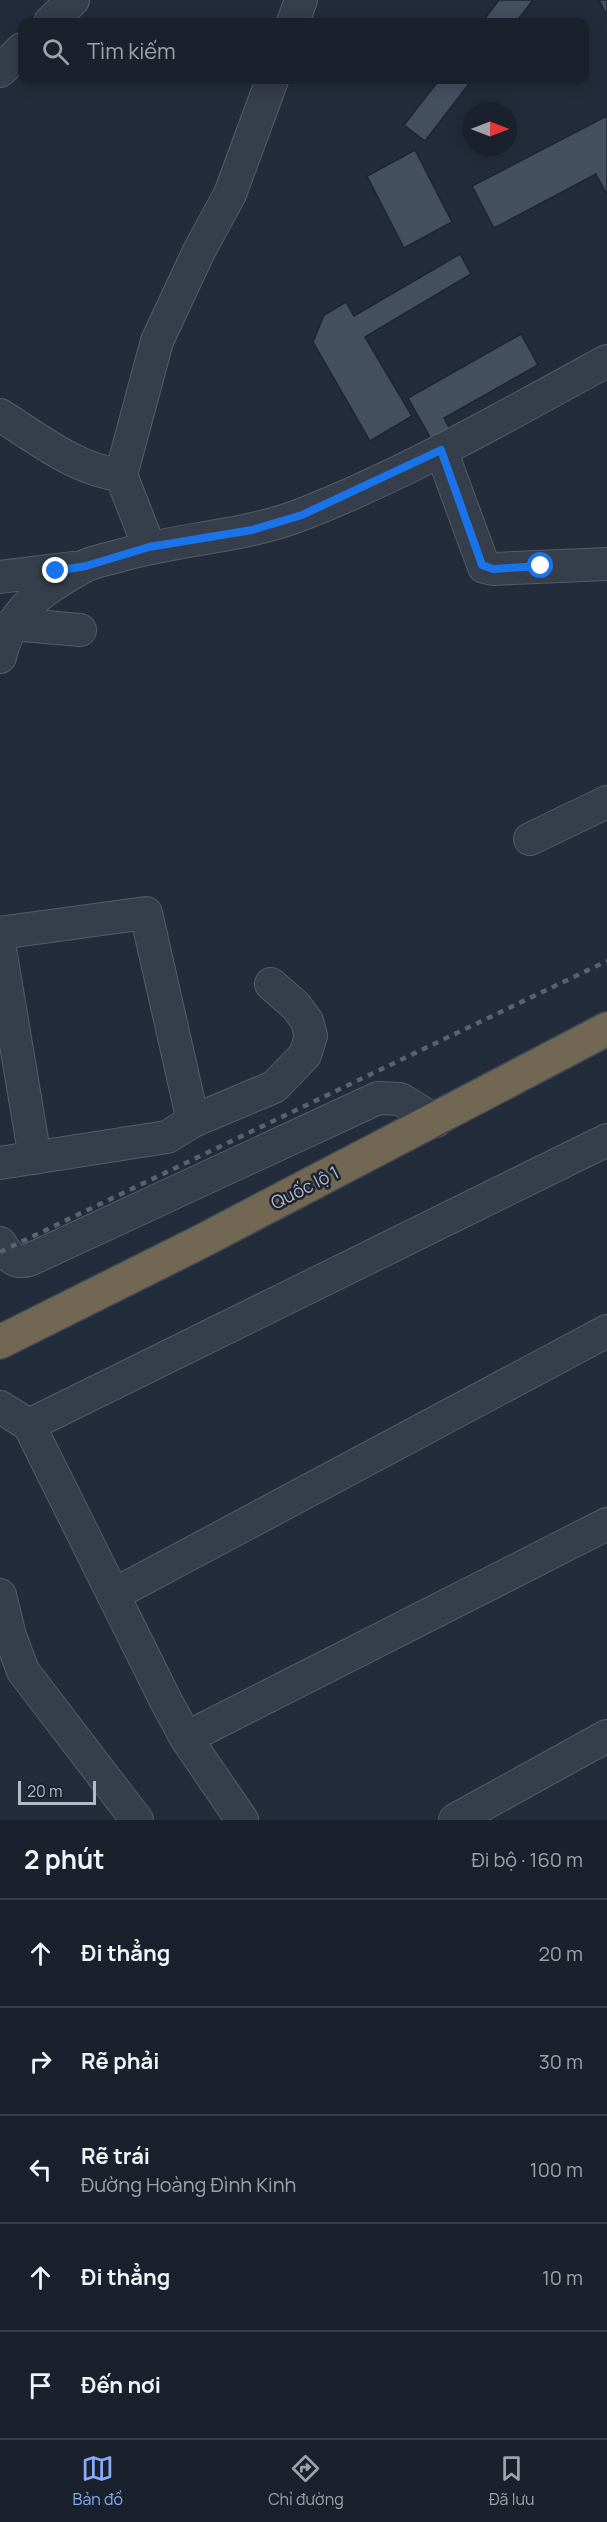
<!DOCTYPE html>
<html lang="vi">
<meta charset="utf-8">
<style>
:root{--surface:#1a212c;--page:#232934;--text:#f1f3f6;--muted:#9fa3a9;--line:#383e48;--accent:#87adf7}
body{margin:0;font-family:Manrope,sans-serif;background:var(--page);color:var(--text)}
.compass{position:absolute;left:463px;top:102px;width:54px;height:54px;border-radius:50%;background:var(--surface);box-shadow:0 3px 15px #0003;rotate:90deg}
.scale{position:absolute;left:18px;bottom:15px;width:78px;box-sizing:border-box;padding-left:6px;border:3px solid #b2b9c7;border-top:0;font-size:16px;line-height:21px;white-space:nowrap;color:#b2b9c7;-webkit-text-stroke:4px #1c2330;paint-order:stroke}
.stop{position:absolute;width:18px;height:18px;margin:-14px;border:4px solid #1a73e8;border-radius:50%;background:#fff}
.stop.end{background:#1a73e8;border-color:#fff;box-shadow:0 2px 6px #0008}
.list{margin:0;padding:0;list-style:none}
h2{display:flex;justify-content:space-between;align-items:center;height:78px;margin:0;padding:0 24px;font-size:26px}
h2 small{font-size:20px;font-weight:400;color:var(--muted)}
.list li{display:grid;grid-template-columns:39px 1fr auto;gap:18px;align-items:center;box-sizing:border-box;height:108px;padding:0 24px;border-top:2px solid var(--line)}
.list b{display:block;font-size:22px;white-space:nowrap}
.list p{margin:0;font-size:20px;white-space:nowrap;color:var(--muted)}
.list em{font-size:20px;font-style:normal;color:var(--muted)}
.icon{flex:none;width:33px;height:33px;fill:none;stroke:currentColor;stroke-width:2;stroke-linecap:round;stroke-linejoin:round}
.map{position:relative;flex:none;width:607px;height:1820px;overflow:hidden}
.search{position:absolute;background:var(--surface);box-shadow:0 3px 15px #0003;left:18px;right:18px;top:18px;height:66px;display:flex;align-items:center;gap:15px;box-sizing:border-box;padding:0 21px;border-radius:12px;color:var(--muted);font-size:22px}
.sheet{height:618px;background:var(--surface)}
nav{display:flex;justify-content:space-around;align-items:center;box-sizing:border-box;height:84px;border-top:2px solid var(--line);background:var(--surface);font-size:16px;color:var(--muted)}
nav a{display:grid;justify-items:center;gap:3px}
nav .on{color:var(--accent)}
.map>svg:first-child{display:block}
.building{fill:#444f60;stroke:#1e2532;stroke-width:1.5}
.lines{fill:none;stroke-linecap:round;stroke-linejoin:round}
.minor-casing{stroke:#555c69;stroke-width:34}
.highway-casing{stroke:#424956;stroke-width:36}
.minor{stroke:#363e4b;stroke-width:32}
.highway{stroke:#716753;stroke-width:33}
.rail{stroke:#586272;stroke-width:4.5;stroke-dasharray:6 6;stroke-linecap:butt}
.route{stroke:#1a73e8;stroke-width:8}
.labels{text-anchor:middle;stroke-width:5;stroke-linejoin:round;paint-order:stroke}
.street-label{font-size:18px;fill:#b2b9c7;stroke:#1c2330}
</style>
<div class="map">
<svg width="607" height="1820" viewBox="0 0 607 1820">
<rect width="100%" height="100%" fill="#232c3b"/>
<!-- building -->
<path class="building" d="M 499,0 L 533,0 L 516,22 L 482,22 Z
M 599,0 L 607,0 L 607,16 Z
M 439,80 L 472,80 L 425,141 L 404,125 Z
M 607,116 L 607,195 L 596,174 L 494,228 L 472,186 Z
M 415,150 L 452,222 L 404,248 L 367,176 Z
M 460,254 L 471,274 L 365,337 L 412,416 L 370,441 L 313,342 L 324,315 L 346,302 L 354,316 Z
M 521,334 L 538,365 L 444,418 L 453,435 L 435,446 L 408,398 Z"/>
<g class="lines">
<defs>
<path id="minor" d="M 50,22 L 73,0
M 293,22 L 301,0
M 0,71 L 22,49
M 0,415 C 37,438 76,470 121,475
M 441,450 L 484,567 L 493,569 L 607,564
M 149,547 L 121,475 L 157,341 L 199,251 L 230,194 L 272,80
M 0,577 L 73,568
M 12,624 L 80,630
M 0,657 C 11,609 43,590 83,567 C 94,561 109,559 122,555 C 181,538 245,537 303,514 C 408,473 507,415 607,361
M 530,839 L 607,802
M 0,933 L 146,913 L 193,1121
M 0,949 L 35,1158
M 0,1163 L 167,1137 L 193,1121 L 274,1087 L 305,1055 L 311,1036 L 307,1021 L 296,1006 L 271,984
M 0,1243 C 9,1256 13,1264 29,1260 L 378,1098 L 400,1099 L 436,1121
M 0,1407 L 29,1425 L 607,1140
M 29,1425 L 166,1701 L 186,1738 L 242,1820
M 0,1595 L 10,1636 L 23,1671 L 137,1820
M 113,1595 L 607,1331
M 186,1738 L 607,1524
M 455,1820 L 607,1736"/>
<path id="highway" d="M 0,1342 L 200,1242 L 607,1029"/>
</defs>
<!-- minor casing -->
<use href="#minor" class="minor-casing"/>
<!-- highway casing -->
<use href="#highway" class="highway-casing"/>
<!-- minor -->
<use href="#minor" class="minor"/>
<!-- highway -->
<use href="#highway" class="highway"/>
<!-- rail -->
<path class="rail" d="M 0,1252 L 607,961"/>
</g>
<g class="lines">
<!-- route -->
<path class="route" d="M 56,571 L 86,566 L 149,547 L 252,530 L 302,515 L 441,450 L 482,565 L 493,569 L 541,566"/>
</g>
<g class="labels">
<!-- street labels -->
<g class="street-label">
<text transform="translate(305 1188) rotate(-27)" y="6">Quốc lộ 1</text>
</g>
</g>
</svg>
<svg class="compass" viewBox="-18 -18 36 36"><path d="M0-13l5 13h-10z" fill="#e53935"/><path d="M0 13l5-13h-10z" fill="#9fa3a9"/></svg>
<div class="scale">20 m</div>
<div class="stop" style="left:541px;top:566px"></div>
<div class="stop end" style="left:56px;top:571px"></div>
<div class="search"><svg class="icon" aria-label="search" viewBox="0 0 24 24"><circle cx="10" cy="10" r="6"/><path d="M15 15l6 6"/></svg>Tìm kiếm</div>
</div>
<section class="sheet">
<h2>2 phút<small>Đi bộ · 160 m</small></h2>
<ul class="list">
<li><svg class="icon" aria-label="ahead" viewBox="0 0 24 24"><path d="M12 20V5M6 11l6-6 6 6"/></svg><div><b>Đi thẳng</b></div><em>20 m</em></li>
<li><svg class="icon" aria-label="right" viewBox="0 0 24 24"><path d="M7 20v-9h11M14 6l5 5-5 5"/></svg><div><b>Rẽ phải</b></div><em>30 m</em></li>
<li><svg class="icon" aria-label="left" viewBox="0 0 24 24"><path d="M17 20v-9H6M10 6l-5 5 5 5"/></svg><div><b>Rẽ trái</b><p>Đường Hoàng Đình Kinh</p></div><em>100 m</em></li>
<li><svg class="icon" aria-label="ahead" viewBox="0 0 24 24"><path d="M12 20V5M6 11l6-6 6 6"/></svg><div><b>Đi thẳng</b></div><em>10 m</em></li>
<li><svg class="icon" aria-label="arrive" viewBox="0 0 24 24"><path d="M6 21V4h12l-3 4 3 4H6"/></svg><div><b>Đến nơi</b></div></li>
</ul>
</section>
<nav>
<a class="on"><svg class="icon" aria-label="map" viewBox="0 0 24 24"><path d="M3 6l6-2 6 2 6-2v14l-6 2-6-2-6 2zM9 4v14M15 6v14"/></svg>Bản đồ</a>
<a><svg class="icon" aria-label="directions" viewBox="0 0 24 24"><path d="M12 3l9 9-9 9-9-9zM9 14v-3h6M13 9l2 2-2 2"/></svg>Chỉ đường</a>
<a><svg class="icon" aria-label="saved" viewBox="0 0 24 24"><path d="M7 4h10v16l-5-4-5 4z"/></svg>Đã lưu</a>
</nav>
